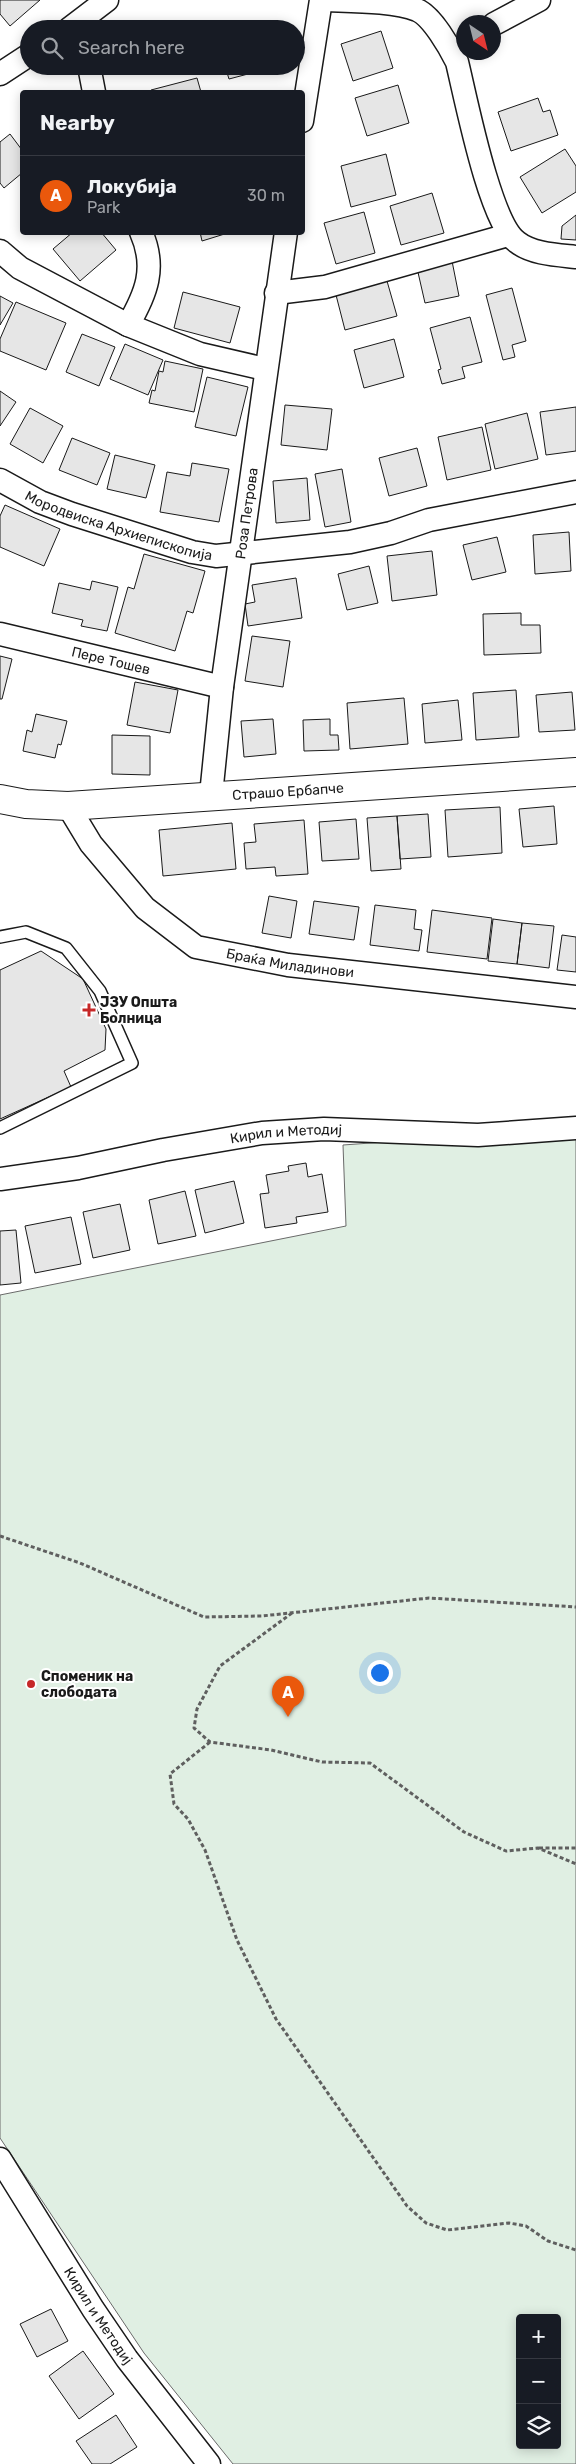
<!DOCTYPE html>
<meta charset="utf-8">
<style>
:root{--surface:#171b24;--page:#20242c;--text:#f1f3f6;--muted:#9ea1a6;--line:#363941;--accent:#ea580c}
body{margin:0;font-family:Rubik,sans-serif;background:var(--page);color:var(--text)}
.controls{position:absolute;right:15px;bottom:15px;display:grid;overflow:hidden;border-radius:5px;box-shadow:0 2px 12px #0003}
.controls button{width:45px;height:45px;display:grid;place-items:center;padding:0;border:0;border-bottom:1px solid var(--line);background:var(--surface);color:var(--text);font:25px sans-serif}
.compass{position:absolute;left:456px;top:15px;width:45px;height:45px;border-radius:50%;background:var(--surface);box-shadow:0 2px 12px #0003;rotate:145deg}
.you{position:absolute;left:379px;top:1672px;width:18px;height:18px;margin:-12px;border:4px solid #fff;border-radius:50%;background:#1a73e8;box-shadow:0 0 0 8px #1a73e833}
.badge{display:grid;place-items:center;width:32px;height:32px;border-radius:50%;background:var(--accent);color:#fff;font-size:16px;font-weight:700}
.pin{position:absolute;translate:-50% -41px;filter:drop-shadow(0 1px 2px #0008)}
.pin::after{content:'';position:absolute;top:26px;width:18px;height:15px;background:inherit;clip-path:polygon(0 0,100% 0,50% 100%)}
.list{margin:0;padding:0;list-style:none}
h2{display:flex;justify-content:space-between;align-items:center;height:65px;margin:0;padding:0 20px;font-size:21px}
h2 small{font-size:16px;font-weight:400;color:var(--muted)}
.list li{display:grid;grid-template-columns:32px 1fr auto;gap:15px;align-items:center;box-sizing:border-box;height:80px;padding:0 20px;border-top:1px solid var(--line)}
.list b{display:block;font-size:19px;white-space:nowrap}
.list p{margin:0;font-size:16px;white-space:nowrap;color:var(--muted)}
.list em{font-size:16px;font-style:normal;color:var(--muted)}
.icon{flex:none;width:28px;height:28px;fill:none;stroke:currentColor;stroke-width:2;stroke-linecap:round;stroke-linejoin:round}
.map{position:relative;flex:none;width:576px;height:2464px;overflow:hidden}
.search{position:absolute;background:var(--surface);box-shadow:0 2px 12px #0003;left:20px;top:20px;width:285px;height:55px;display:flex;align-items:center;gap:12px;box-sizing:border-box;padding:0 18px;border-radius:28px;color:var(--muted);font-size:19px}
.panel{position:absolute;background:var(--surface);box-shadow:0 2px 12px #0003;left:20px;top:90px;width:285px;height:145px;border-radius:5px}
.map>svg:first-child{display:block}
.green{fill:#e0efe3;stroke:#6a6a6a;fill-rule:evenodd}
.building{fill:#e6e6e6;stroke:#1a1a1a}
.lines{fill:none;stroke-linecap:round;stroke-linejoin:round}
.service-casing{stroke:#1a1a1a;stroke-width:14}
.minor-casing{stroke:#1a1a1a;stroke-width:25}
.secondary-casing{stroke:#1a1a1a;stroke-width:30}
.path{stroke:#5f5f5f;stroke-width:3;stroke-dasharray:4 2.5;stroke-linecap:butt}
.service{stroke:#fff;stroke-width:11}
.minor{stroke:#fff;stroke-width:22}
.secondary{stroke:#fff;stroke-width:28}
.poi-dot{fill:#c62828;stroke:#fff;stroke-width:2}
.labels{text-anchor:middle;stroke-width:4;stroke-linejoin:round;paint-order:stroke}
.street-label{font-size:14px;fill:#1a1a1a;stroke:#fff}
.poi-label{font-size:14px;font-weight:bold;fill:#1a1a1a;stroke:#fff;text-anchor:start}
</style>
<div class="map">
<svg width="576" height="2464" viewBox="0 0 576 2464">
<rect width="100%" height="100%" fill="#fff"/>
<!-- green -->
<path class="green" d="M 576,1128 L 576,2464 L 233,2464 L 144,2353 L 0,2138 L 0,1295 L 346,1226 L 343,1145 ZM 520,2318 L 557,2318 L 557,2445 L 520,2445 Z"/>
<!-- building -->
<path class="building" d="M 0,0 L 40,0 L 10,26 L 0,14 Z
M 381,31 L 393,68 L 353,81 L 341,44 Z
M 225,66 L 267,66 L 267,69 L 229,79 Z
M 197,78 L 201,92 L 152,92 L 151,90 Z
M 398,85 L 409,123 L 367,136 L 355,98 Z
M 538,98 L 543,112 L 550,110 L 558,135 L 511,151 L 498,112 Z
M 10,134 L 22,150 L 22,173 L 4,188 L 0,183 L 0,142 Z
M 565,149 L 576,166 L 576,192 L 542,213 L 520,177 Z
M 386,154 L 396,195 L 351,207 L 341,166 Z
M 432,193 L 444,233 L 401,245 L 390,206 Z
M 364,212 L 375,253 L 336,264 L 324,223 Z
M 576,215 L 576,240 L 561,239 L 562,226 Z
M 73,232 L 101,232 L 116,250 L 80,281 L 53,249 Z
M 200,232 L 231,232 L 202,241 Z
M 452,261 L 459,296 L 425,303 L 417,268 Z
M 387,281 L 397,316 L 345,330 L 336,295 Z
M 512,288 L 526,341 L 512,345 L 515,357 L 503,360 L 486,295 Z
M 183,292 L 240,307 L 230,343 L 174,328 Z
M 0,296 L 13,303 L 0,325 Z
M 16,302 L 66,323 L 46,370 L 0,351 L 0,339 Z
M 470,317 L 482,362 L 462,367 L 465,378 L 442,384 L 438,370 L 441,369 L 430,328 Z
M 82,334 L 115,347 L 99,386 L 66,372 Z
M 394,339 L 404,377 L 364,388 L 354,350 Z
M 125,344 L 163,360 L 148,395 L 110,379 Z
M 165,361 L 203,369 L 194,412 L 149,403 L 152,390 L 155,391 L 159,371 L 163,372 Z
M 207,377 L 248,387 L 236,436 L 195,427 Z
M 0,391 L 16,402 L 0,426 Z
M 285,405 L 332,409 L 327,450 L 281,445 Z
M 576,407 L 576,451 L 546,455 L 540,412 Z
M 30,408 L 63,426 L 43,463 L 10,444 Z
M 527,413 L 538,459 L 495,469 L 485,424 Z
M 482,427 L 491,470 L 447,480 L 438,437 Z
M 72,438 L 110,453 L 97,485 L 59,470 Z
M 417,448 L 427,486 L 389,496 L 379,458 Z
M 115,455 L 155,465 L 146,498 L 107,489 Z
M 192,463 L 229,469 L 219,522 L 160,512 L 167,472 L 190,476 Z
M 342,469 L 351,522 L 325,527 L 315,474 Z
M 307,478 L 310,520 L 276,523 L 273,481 Z
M 5,505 L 60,529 L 44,566 L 0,547 L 0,516 Z
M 569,532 L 571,571 L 535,574 L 533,535 Z
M 497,537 L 506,572 L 472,580 L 463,545 Z
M 432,551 L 437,595 L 392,601 L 387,556 Z
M 144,554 L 205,571 L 193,613 L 187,611 L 175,651 L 115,633 L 128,587 L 134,589 Z
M 369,566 L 378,603 L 347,610 L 338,574 Z
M 296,578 L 302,618 L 248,626 L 245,604 L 255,602 L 252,585 Z
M 92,581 L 118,587 L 107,631 L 81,626 L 83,620 L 52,613 L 59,583 L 90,590 Z
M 521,613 L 521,625 L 540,625 L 541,653 L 484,655 L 483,614 Z
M 252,636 L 290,641 L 283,687 L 245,681 Z
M 0,656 L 12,659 L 2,699 L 0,699 Z
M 135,682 L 178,690 L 170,733 L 127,725 Z
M 516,690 L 519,737 L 476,740 L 473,693 Z
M 572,692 L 575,730 L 539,732 L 536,695 Z
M 404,698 L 408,744 L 350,749 L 347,703 Z
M 458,700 L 462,740 L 425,743 L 422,704 Z
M 36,714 L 67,721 L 61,745 L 58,744 L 55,758 L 23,751 L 27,730 L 32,732 Z
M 273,719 L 276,754 L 244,757 L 241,721 Z
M 330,719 L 330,735 L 338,735 L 339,750 L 304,751 L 303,720 Z
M 112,735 L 150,736 L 150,775 L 112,774 Z
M 554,806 L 557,844 L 523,847 L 519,809 Z
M 500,807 L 502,853 L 448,857 L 445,810 Z
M 428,814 L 431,857 L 400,859 L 397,816 Z
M 397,816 L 401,869 L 371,871 L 367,818 Z
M 356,819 L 359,859 L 322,861 L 319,822 Z
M 304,820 L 308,874 L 276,876 L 275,867 L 246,869 L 244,843 L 256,842 L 254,824 Z
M 232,823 L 236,869 L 163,876 L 159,830 Z
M 269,896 L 297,901 L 291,938 L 262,933 Z
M 314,901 L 359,907 L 354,940 L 309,934 Z
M 375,905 L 416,910 L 414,929 L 422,930 L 419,951 L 370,945 Z
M 432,910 L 492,918 L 487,959 L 427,952 Z
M 493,919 L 522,923 L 517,964 L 488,961 Z
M 522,923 L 554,926 L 549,968 L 517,964 Z
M 562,935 L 576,937 L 576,972 L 557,970 Z
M 41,951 L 83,979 L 106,1029 L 105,1050 L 64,1071 L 71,1087 L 0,1119 L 0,970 Z
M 306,1163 L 308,1177 L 322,1174 L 328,1212 L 296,1217 L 297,1223 L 265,1228 L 260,1194 L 269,1193 L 266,1175 L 289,1171 L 288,1166 Z
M 234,1181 L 244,1223 L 205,1233 L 195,1190 Z
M 185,1191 L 196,1236 L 158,1244 L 149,1200 Z
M 120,1204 L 130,1250 L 93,1258 L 83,1212 Z
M 71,1217 L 81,1264 L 35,1273 L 25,1226 Z
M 16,1230 L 21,1283 L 0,1285 L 0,1231 Z
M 51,2309 L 68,2341 L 37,2357 L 20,2324 Z
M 83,2351 L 114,2394 L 79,2419 L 49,2376 Z
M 116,2415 L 137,2447 L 110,2464 L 92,2464 L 76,2441 Z"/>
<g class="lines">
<defs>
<path id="service" d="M 0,937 L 26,932 L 66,948 L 100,991 L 132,1063 L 0,1128"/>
<g id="minor">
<path d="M 327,0 C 351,1 396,1 417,10 C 432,16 450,48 457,62 C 466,99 490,223 517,242 C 532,254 558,255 576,257"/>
<path d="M 494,24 L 539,0"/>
<path d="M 69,29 L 107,0"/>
<path d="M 89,66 L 94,92"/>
<path d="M 0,74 L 29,55"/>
<path d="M 302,121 L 321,0"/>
<path d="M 0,251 L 20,268 L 128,325 L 200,354 L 265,369"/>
<path d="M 276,293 L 325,287 L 508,235"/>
<path d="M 128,325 C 146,294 157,268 141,232"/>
<path id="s1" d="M 0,480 L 40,502 L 72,514 L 192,552 L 216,556 L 350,542 L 391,533 L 429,520 L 576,492"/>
<path id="s2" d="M 0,634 L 222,687"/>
<path id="s3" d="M 211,795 L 222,687 L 286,232"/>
<path id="s4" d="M 68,806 L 91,844 L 145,908 L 196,947 L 288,965 L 576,997"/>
<path id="s5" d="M 0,1179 L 78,1168 L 163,1150 L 262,1133 L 324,1129 L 478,1135 L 576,1128"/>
<path id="s6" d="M 0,2159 L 93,2309 L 127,2359 L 209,2464"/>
</g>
<g id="secondary">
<path id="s7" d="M 0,799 L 26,804 L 68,806 L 576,772"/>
</g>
</defs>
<!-- service casing -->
<use href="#service" class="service-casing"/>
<!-- minor casing -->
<use href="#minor" class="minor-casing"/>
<!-- secondary casing -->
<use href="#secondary" class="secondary-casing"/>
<!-- path -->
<path class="path" d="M 0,1536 L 80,1563 L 204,1617 L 262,1616 L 429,1598 L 576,1607
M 292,1613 L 220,1666 L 197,1709 L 194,1728 L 210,1742 L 271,1750 L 322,1762 L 370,1763 L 464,1832 L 506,1851 L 538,1848 L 576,1864
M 210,1742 L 170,1774 L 174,1804 L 188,1819 L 205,1850 L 237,1940 L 276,2019 L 407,2206 L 426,2223 L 447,2230 L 509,2223 L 526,2226 L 548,2241 L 576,2250
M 539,1848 L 576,1848"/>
<!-- service -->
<use href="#service" class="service"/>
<!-- minor -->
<use href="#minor" class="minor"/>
<!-- secondary -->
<use href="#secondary" class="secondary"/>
</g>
<!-- markers -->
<g class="poi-dot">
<path d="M86.5 1002.5h5v5h5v5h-5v5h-5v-5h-5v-5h5z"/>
<circle cx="31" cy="1684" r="5"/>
</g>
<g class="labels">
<!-- street labels -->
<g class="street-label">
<text dy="5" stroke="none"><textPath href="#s3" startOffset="284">Роза Петрова</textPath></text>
<text dy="5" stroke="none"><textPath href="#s1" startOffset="128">Мородвиска Архиепископија</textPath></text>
<text dy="5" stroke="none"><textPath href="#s2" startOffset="114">Пере Тошев</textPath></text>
<text dy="5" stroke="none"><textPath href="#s7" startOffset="289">Страшо Ербапче</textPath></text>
<text dy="5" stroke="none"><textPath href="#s4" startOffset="288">Браќа Миладинови</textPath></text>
<text dy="5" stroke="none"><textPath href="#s5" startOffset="290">Кирил и Методиј</textPath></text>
<text dy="5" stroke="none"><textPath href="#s6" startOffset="185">Кирил и Методиј</textPath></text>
</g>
<!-- poi labels -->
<g class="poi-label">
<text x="100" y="1007">ЈЗУ Општа<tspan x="100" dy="16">Болница</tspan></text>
<text x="41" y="1681">Споменик на<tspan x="41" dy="16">слободата</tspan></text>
</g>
</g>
</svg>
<div class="controls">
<button>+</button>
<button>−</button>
<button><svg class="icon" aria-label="layers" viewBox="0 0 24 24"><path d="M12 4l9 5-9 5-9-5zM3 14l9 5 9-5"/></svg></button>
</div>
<svg class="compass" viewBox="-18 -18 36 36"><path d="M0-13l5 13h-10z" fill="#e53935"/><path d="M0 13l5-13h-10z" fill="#9ea1a6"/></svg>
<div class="you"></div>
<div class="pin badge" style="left:288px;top:1717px">A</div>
<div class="search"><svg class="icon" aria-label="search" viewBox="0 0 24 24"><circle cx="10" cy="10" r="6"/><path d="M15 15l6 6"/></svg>Search here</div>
<section class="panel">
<h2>Nearby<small></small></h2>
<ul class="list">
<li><span class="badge">A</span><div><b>Локубија</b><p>Park</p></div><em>30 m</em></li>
</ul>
</section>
</div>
